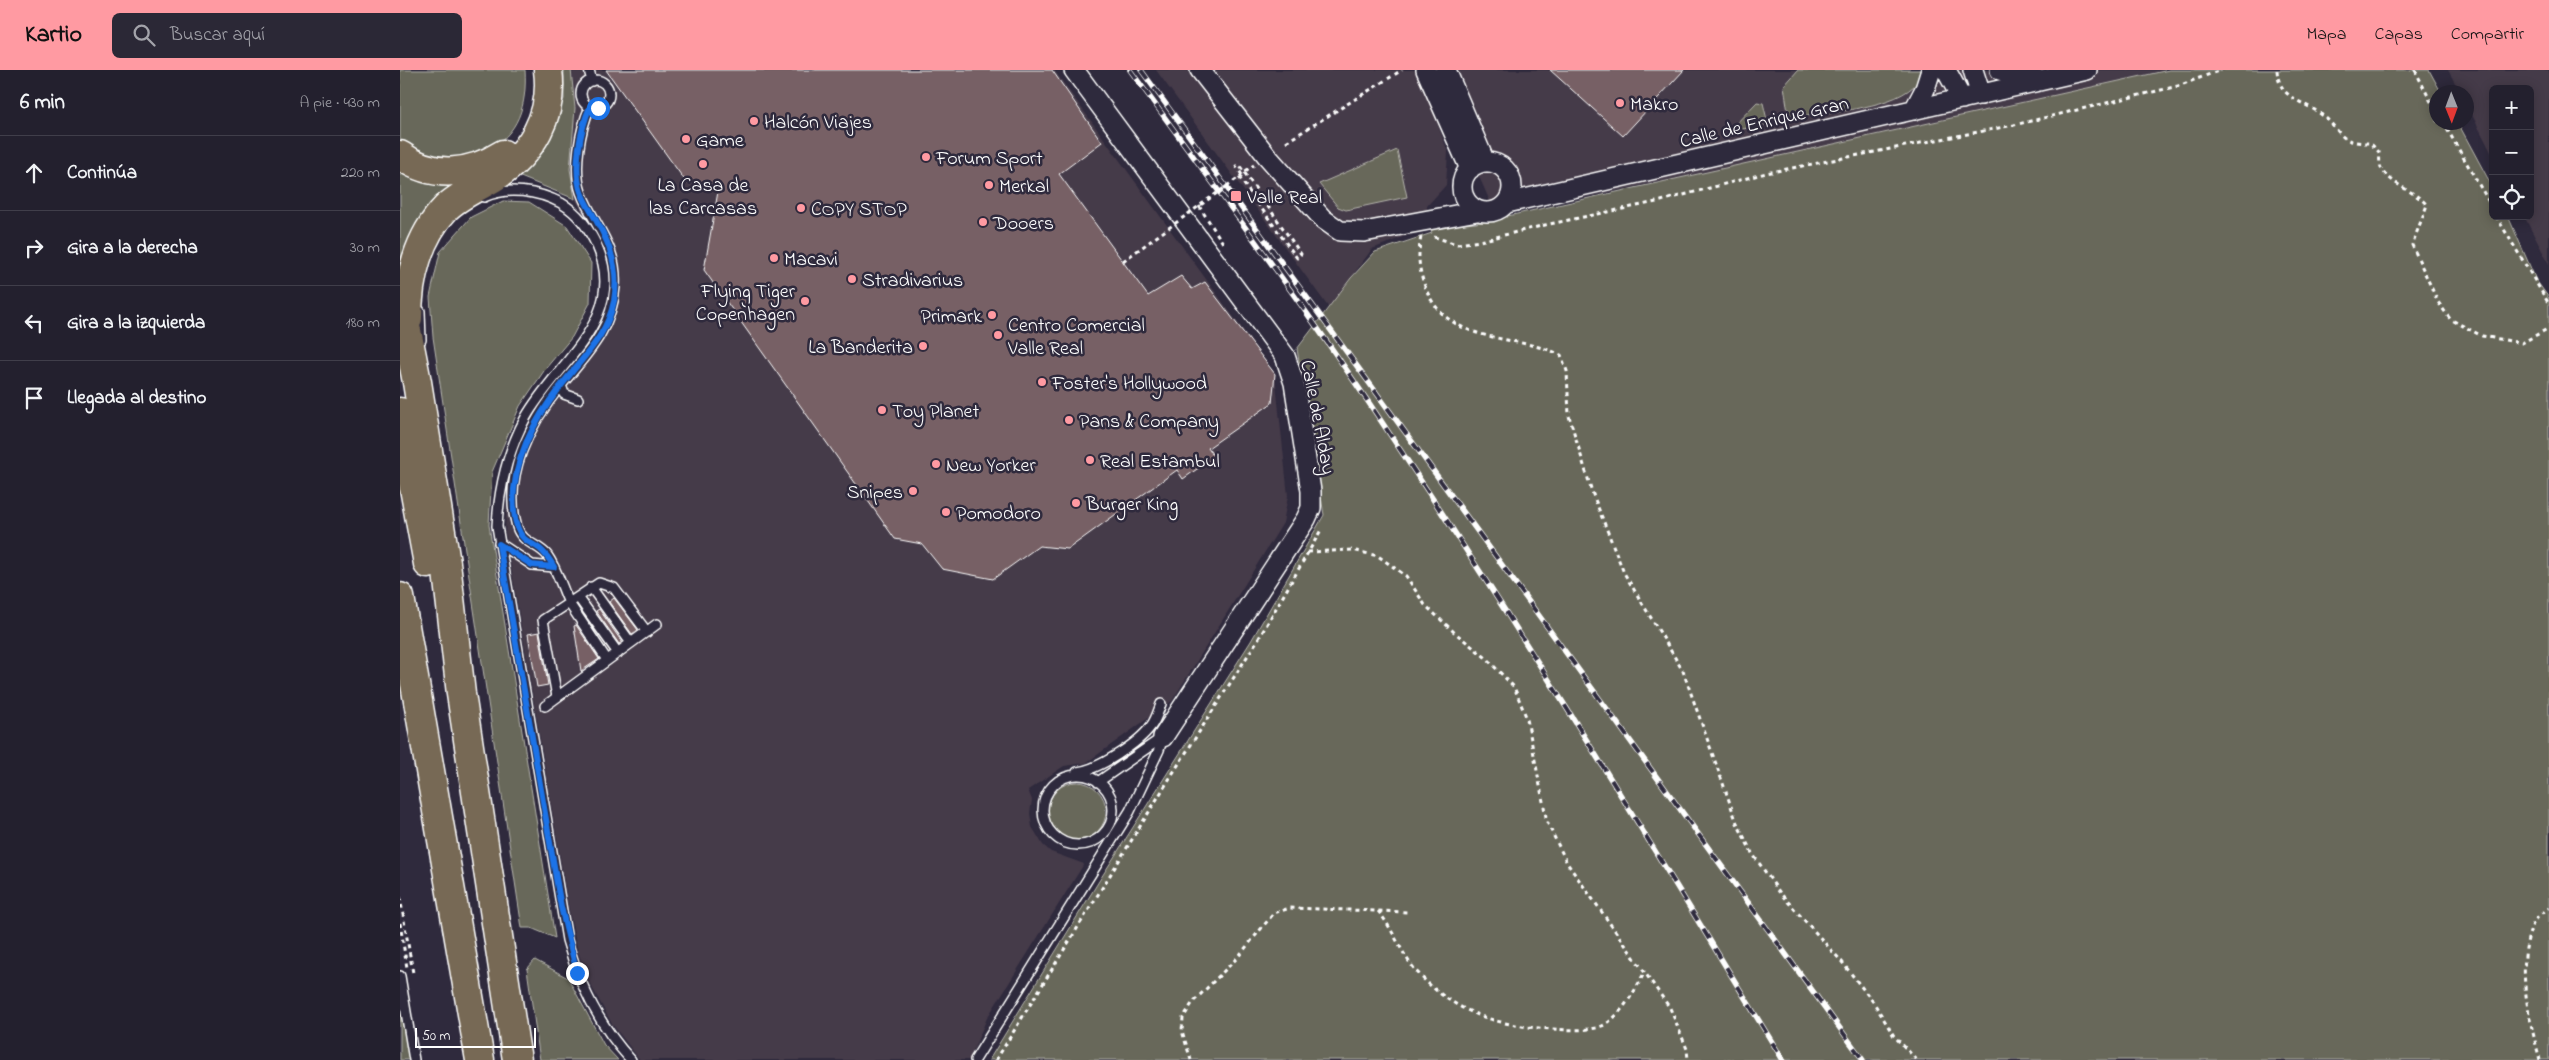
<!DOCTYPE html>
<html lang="es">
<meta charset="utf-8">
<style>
:root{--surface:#23202e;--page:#2b2836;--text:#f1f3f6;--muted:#a3a3aa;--line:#403e4a;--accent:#ff9aa2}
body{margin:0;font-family:"Indie Flower",sans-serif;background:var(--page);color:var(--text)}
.controls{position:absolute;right:15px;top:15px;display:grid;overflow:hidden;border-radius:8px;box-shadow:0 2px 12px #0003}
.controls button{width:45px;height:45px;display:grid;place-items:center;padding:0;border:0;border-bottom:1px solid var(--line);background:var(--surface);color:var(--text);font:25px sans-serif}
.compass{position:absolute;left:2029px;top:15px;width:45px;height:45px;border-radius:50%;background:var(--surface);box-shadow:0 2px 12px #0003;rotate:179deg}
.scale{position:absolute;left:15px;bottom:12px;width:121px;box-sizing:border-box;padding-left:5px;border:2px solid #fff;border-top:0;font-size:14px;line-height:18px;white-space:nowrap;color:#fff;-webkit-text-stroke:4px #2f2a3d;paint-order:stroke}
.stop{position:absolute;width:15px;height:15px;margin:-11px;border:4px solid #1a73e8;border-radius:50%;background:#fff}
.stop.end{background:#1a73e8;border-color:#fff;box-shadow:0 1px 5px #0008}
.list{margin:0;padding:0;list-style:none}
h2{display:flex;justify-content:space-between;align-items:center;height:65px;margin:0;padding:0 20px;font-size:21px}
h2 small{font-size:16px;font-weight:400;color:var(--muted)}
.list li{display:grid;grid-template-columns:32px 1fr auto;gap:15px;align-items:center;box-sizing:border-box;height:75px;padding:0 20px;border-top:1px solid var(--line)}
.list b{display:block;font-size:19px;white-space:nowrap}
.list em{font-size:16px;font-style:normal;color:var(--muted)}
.icon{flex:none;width:28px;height:28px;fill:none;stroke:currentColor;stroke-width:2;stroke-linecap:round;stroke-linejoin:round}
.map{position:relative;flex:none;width:2149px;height:990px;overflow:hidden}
header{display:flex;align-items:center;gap:30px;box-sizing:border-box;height:70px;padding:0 25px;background:var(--accent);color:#111}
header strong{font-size:24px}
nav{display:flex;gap:28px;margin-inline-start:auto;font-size:18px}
.search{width:350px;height:45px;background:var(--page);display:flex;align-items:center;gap:12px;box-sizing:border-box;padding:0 18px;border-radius:8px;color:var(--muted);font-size:19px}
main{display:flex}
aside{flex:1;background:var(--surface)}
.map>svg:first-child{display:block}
.built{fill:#453a49}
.green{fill:#68685a;stroke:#b4b4ac}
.building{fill:#776165;stroke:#fff}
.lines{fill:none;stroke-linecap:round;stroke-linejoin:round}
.lane-casing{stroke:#fff;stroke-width:12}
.street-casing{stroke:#fff;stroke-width:22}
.highway-casing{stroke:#fff;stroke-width:31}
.path{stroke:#fff;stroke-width:3;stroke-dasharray:4 4;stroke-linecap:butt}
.lane{stroke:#2f2a3d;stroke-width:9}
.street{stroke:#2f2a3d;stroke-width:19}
.highway{stroke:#776954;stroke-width:28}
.rail-casing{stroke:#fff;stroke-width:5.5}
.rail{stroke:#2f2a3d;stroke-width:4;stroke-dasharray:11;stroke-linecap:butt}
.path-bridge{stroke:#fff;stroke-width:3;stroke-dasharray:4 4;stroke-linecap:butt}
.route{stroke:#1a73e8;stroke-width:6}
.poi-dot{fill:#ff9aa2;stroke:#2f2a3d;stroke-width:2}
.labels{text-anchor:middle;stroke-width:5;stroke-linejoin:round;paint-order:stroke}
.poi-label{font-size:20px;fill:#fff;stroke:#2f2a3d;text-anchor:start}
.street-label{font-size:20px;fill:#fff;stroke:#2f2a3d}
</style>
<header>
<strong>Kartio</strong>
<div class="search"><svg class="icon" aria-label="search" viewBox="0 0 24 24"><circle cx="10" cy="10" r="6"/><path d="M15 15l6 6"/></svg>Buscar aquí</div>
<nav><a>Mapa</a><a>Capas</a><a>Compartir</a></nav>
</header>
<main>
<aside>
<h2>6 min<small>A pie · 430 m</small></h2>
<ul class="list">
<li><svg class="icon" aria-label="ahead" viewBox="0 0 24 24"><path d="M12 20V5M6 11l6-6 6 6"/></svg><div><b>Continúa</b></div><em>220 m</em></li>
<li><svg class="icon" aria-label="right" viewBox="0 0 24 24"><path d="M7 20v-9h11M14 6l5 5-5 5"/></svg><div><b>Gira a la derecha</b></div><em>30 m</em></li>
<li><svg class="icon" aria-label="left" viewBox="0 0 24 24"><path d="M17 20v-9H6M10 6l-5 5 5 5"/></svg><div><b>Gira a la izquierda</b></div><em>180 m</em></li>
<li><svg class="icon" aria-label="arrive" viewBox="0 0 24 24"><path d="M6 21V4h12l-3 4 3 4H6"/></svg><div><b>Llegada al destino</b></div></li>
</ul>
</aside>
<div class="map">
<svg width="2149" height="990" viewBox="0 0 2149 990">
<rect width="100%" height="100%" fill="#2f2a3d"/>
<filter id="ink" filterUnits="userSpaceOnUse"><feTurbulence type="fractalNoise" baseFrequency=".02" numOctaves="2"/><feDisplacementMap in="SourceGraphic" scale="10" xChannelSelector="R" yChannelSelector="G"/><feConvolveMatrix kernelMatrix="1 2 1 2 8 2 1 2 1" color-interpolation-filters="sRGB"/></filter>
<g filter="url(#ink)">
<!-- built -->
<path class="built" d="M 171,0 L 654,0 L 875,304 L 888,426 L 883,453 L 772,631 L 686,693 L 664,696 L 628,720 L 632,730 L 630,743 L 632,757 L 643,775 L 651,782 L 684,794 L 587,948 L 569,990 L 240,990 L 212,954 L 188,910 L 178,882 L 169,841 L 105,461 L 107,425 L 113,388 L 122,366 L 152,317 L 201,256 L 207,242 L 210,226 L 210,203 L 204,178 L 175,129 L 170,99 L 175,38 Z
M 756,0 L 1018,0 L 1048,82 L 1046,115 L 1027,136 L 1029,157 L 972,179 L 929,238 Z
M 1032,0 L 1769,0 L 1333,97 L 1096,145 Z
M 2048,0 L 2149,0 L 2149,194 L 2124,146 L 2130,146 L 2130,19 L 2093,19 L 2093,86 L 2067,35 L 2066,22 L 2060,22 Z"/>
<!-- green -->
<path class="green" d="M 0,0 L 125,0 C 127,35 119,64 86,81 C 81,84 72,91 66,92 C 42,93 20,83 0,72 Z
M 164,0 L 171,0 L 175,38 L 170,99 L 175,129 L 118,106 L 146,72 L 164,29 Z
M 1398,0 L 1523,0 C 1517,34 1448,39 1421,45 L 1421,42 L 1389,49 L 1384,16 Z
M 1769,0 L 2029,0 L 2041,22 L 2036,22 L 2036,52 L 2058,53 L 2093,118 L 2093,146 L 2108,146 L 2136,210 L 2149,228 L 2149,990 L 589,990 L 699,811 L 851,571 L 924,445 L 897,279 L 951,208 L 975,182 L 1032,163 L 1029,157 L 1076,153 Z
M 1357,32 L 1363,33 L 1368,54 L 1328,62 Z
M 997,80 L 1007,127 L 946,140 L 938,137 L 919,114 Z
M 0,96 L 69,111 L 3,197 L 0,193 Z
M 103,131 L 129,132 L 167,156 L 191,193 L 190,233 L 172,267 L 146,298 L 120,336 L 92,402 L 89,455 L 155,868 L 131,858 L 122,858 L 33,267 L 30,227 L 40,182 L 71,147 Z
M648 741a29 29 0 1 1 58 0a29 29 0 1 1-58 0Z
M 135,890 L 168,908 L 204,975 L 218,990 L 140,990 L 127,899 Z
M 0,927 L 10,990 L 0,990 Z"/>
<!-- building -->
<path class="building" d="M 206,0 L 652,0 L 702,72 L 659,104 L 748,226 L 781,206 L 792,219 L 805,212 L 875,304 L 872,333 L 808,378 L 814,387 L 783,409 L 777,400 L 668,479 L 639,476 L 593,509 L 542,499 L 522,474 L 495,469 L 304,200 L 319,116 L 286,112 Z
M 1150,0 L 1284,0 L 1223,66 Z
M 214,528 L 238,560 L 232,564 L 209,532 Z
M 199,539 L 222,572 L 219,574 L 196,541 Z
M 176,555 L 199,589 L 181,601 L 174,556 Z
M 139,562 L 148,615 L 137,617 L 128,564 Z"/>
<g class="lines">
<defs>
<path id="lane" d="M 189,0 L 192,11
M181 24a14 14 0 1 1 28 0a14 14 0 1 1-28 0Z
M 190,37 C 180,59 173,99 181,122 C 194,157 218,175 215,217 C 212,259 187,284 162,314 C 130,353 102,406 117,457 C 122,473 138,474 147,485 C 157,499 162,518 169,533 L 199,513 L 214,518 L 247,562
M 84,127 C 107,116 138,121 161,133 C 178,143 188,157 197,176 C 229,248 157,292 126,347 C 107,382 99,417 97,456 L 167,870 C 179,915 199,955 231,990
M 20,241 L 21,270
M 161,315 L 164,324 L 178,329
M 99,473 L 132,495 L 154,497
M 191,517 L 231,573
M 178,527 L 218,583
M 157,627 L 143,550 L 169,533 L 207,590
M 145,636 L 257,554
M 677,702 C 698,700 739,673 751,656 C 756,650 758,642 761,634
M643 740a35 35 0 1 1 70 0a35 35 0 1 1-70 0Z
M 698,712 L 763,667
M 0,906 L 14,990
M 575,990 L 730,741 L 759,680 L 763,667"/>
<path id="street" d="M 674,0 L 885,286 L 894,313 L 911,421 L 911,438 L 906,449 L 763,667
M 800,0 L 867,86 L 923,149 L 940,161 L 964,162 L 1077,141
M 1026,0 L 1070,99
M 1046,0 L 1085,92
M 1546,0 L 1562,29
M 1573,0 L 1581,25
M 1600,0 L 1639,11
M 1514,40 L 1525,19 L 1531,0
M1062 117a25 25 0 1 1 50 0a25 25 0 1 1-50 0Z
M 1107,133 L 1687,0"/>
<path id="highway" d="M 0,85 C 32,109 70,105 103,84
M 0,225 L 17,312 L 46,493 L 61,624 L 117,990
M 8,248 C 8,209 18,167 46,138 C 59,125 79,117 95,107 C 132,83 154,45 148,0
M 0,342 L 28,494
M 0,527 L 80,990"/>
</defs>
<!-- lane casing -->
<use href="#lane" class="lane-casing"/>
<!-- street casing -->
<use href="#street" class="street-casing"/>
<!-- highway casing -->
<use href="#highway" class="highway-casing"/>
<!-- path -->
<path class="path" d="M 1877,0 C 1879,30 1903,30 1922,45 C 1944,62 1936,73 1970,73 L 1979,82 C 1980,86 1979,94 1981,98 C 1991,115 2015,121 2027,135 L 2012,175 L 2038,232 L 2050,249 L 2082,266 L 2122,273 L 2149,258
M 2015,0 L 2036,42
M 2043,52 L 2093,139
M 886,72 L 1002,0
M 842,105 L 836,96 L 839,95 L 844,102 L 854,95
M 839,107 L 897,188 L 901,184 L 844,102
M 799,136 L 823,173
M 2096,146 L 2149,234
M 1021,167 C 1017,187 1019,201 1026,219 C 1049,276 1115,263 1161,285 L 1167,301 L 1169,346 L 1192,422 L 1224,503 L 1283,601 L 1337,753 L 1352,783 L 1380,823 L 1442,892 L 1474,933 L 1494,966 L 1517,990
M 1034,167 L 1057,174 L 1080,171 L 1145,155 L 1261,131 L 1366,103 L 1614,55 L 1778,16 L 1821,0
M 908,482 L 952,480 L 978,486 L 1006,506 L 1025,535 L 1054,562 L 1085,587 L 1114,617 L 1127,649 L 1147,752 L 1167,793 L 1270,938 L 1287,979 L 1288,990
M 0,827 L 13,903
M 978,841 C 994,860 1001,884 1017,902 C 1055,944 1098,956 1153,959 C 1165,960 1191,961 1202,956 C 1220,948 1236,919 1244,903
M 0,853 L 7,898
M 596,990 L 773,703 L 859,568 L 921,460
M 791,990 L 782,961 L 783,948 L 793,932 L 838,887 L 874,843 L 890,838 L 1007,842
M 2140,990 C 2129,949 2115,895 2133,854 C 2135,848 2144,842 2149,838"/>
<!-- lane -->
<use href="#lane" class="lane"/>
<!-- street -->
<use href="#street" class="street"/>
<!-- highway -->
<use href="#highway" class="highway"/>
<defs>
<path id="rail" d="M 730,0 C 819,122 910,243 993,369 C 1129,572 1255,781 1383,990
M 741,0 L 1463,990"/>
</defs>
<!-- rail casing -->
<use href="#rail" class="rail-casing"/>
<!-- rail -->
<use href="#rail" class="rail"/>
<!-- path-bridge -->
<path class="path-bridge" d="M 723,191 L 842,105"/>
</g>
</g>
<g class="lines" filter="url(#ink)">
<!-- route -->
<path class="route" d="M 177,903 L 161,837 L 99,474 L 132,495 L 154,497 C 150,490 146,484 140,479 C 133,473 124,472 120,463 C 113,451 113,433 114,419 C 119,373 143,337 172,302 C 190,280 208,261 214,231 C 219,202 212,177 197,152 C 192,142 185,133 181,122 C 173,99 180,59 190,37 L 198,38"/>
</g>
<!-- markers -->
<g class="poi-dot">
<circle cx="1220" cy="33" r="5"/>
<circle cx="354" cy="51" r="5"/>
<circle cx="286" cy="69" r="5"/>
<circle cx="526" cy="87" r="5"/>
<circle cx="303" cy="94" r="5"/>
<circle cx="589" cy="115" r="5"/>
<rect x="830" y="120" width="12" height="12" rx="2.5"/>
<circle cx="401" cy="138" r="5"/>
<circle cx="583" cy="152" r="5"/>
<circle cx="374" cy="188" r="5"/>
<circle cx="452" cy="209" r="5"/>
<circle cx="405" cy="231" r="5"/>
<circle cx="592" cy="245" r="5"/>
<circle cx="598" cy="265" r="5"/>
<circle cx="523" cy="276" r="5"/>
<circle cx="642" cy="312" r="5"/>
<circle cx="482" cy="340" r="5"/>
<circle cx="669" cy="350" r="5"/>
<circle cx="690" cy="390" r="5"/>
<circle cx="536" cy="394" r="5"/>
<circle cx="513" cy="421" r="5"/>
<circle cx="676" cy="433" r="5"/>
<circle cx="546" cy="442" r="5"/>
</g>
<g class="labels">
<!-- poi labels -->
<g class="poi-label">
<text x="1230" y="40">Makro</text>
<text x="364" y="58">Halcón Viajes</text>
<text x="296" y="76">Game</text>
<text x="536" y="94">Forum Sport</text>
<text x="303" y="121" text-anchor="middle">La Casa de<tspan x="303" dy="23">las Carcasas</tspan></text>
<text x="599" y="122">Merkal</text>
<text x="847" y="133">Valle Real</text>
<text x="411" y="145">COPY STOP</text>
<text x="593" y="159">Dooers</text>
<text x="384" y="195">Macavi</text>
<text x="462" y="216">Stradivarius</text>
<text x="395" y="227" text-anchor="end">Flying Tiger<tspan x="395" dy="23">Copenhagen</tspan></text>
<text x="582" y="252" text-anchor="end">Primark</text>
<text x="608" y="261">Centro Comercial<tspan x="608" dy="23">Valle Real</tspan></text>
<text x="513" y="283" text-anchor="end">La Banderita</text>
<text x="652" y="319">Foster's Hollywood</text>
<text x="492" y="347">Toy Planet</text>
<text x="679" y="357">Pans &amp; Company</text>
<text x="700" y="397">Real Estambul</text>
<text x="546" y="401">New Yorker</text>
<text x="503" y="428" text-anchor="end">Snipes</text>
<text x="686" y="440">Burger King</text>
<text x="556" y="449">Pomodoro</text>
</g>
<!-- street labels -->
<g class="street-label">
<text transform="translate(1364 51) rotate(-13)" y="7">Calle de Enrique Gran</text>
<text transform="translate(919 347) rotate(79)" y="7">Calle de Alday</text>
</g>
</g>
</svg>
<div class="controls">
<button>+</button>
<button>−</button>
<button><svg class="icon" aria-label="locate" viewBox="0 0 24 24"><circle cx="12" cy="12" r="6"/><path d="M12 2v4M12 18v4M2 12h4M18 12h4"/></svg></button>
</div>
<svg class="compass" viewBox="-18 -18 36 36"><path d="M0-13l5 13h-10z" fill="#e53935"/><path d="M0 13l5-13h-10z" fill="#a3a3aa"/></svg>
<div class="scale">50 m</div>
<div class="stop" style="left:198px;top:38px"></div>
<div class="stop end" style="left:177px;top:903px"></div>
</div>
</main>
